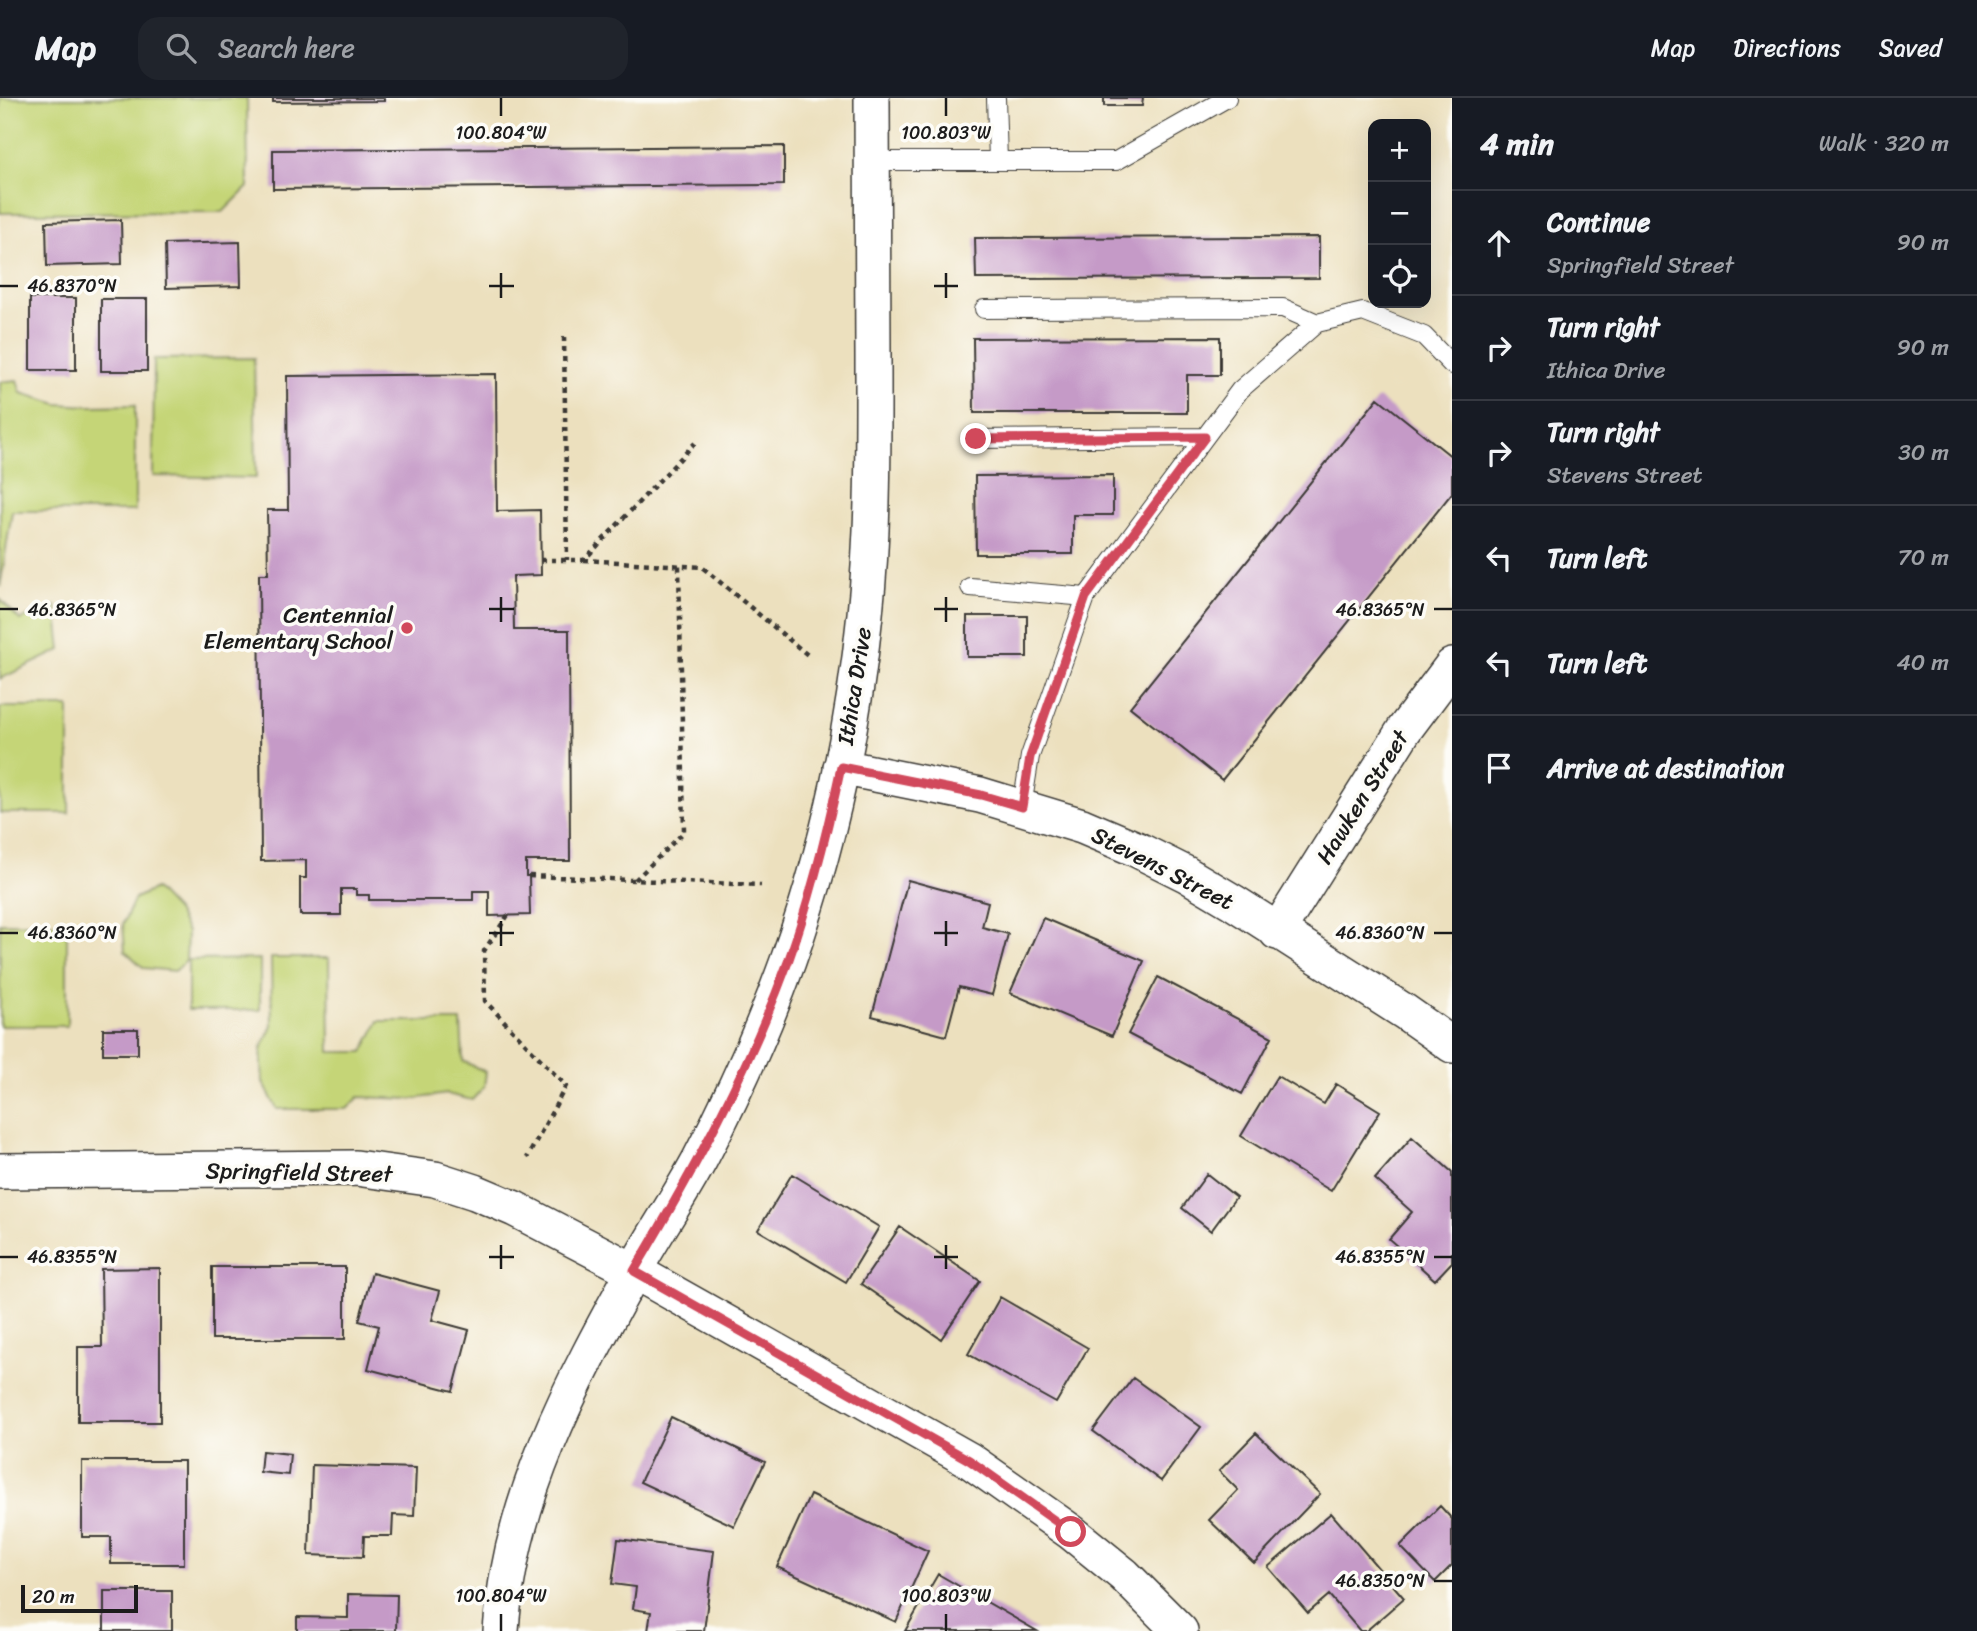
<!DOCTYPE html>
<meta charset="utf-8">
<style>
:root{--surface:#171b24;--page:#20242c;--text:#f1f3f6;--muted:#9ea1a6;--line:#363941}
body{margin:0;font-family:Sriracha,sans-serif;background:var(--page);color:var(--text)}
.controls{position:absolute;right:21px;top:21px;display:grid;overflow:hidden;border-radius:14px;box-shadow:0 7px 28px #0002}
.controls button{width:63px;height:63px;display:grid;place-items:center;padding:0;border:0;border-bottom:2px solid var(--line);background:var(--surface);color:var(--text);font:35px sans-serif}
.scale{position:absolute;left:21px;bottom:18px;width:117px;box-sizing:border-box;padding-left:7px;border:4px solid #1c1c1c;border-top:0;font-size:19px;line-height:24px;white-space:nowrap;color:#1c1c1c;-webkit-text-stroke:5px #fdfcf7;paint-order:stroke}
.stop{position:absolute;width:21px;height:21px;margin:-16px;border:5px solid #d1495b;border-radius:50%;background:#fff}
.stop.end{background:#d1495b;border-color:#fff;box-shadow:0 2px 7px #0008}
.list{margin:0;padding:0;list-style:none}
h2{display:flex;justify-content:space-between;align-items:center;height:91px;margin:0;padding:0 28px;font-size:30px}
h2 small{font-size:23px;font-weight:400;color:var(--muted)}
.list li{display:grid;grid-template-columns:46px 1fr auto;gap:21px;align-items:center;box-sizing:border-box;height:105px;padding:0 28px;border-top:2px solid var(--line)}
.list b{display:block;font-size:26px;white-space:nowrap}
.list p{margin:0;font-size:23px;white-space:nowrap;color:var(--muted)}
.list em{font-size:23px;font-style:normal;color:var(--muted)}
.icon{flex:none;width:38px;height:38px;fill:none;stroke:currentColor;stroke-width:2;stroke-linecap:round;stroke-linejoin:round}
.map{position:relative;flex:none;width:1452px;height:1533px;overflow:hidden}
header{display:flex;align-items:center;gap:42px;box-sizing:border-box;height:98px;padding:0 35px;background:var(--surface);border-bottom:2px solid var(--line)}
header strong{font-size:33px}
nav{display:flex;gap:38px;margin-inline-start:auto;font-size:24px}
.search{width:490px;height:63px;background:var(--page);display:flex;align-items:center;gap:18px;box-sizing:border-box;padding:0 24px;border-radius:21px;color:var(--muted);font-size:26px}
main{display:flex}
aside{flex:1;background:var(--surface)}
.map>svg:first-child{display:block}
.green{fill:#c5d577;stroke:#70784a;stroke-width:2}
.building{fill:#c59ac7}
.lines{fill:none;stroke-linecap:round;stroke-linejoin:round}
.lane-casing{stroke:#3b3934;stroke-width:20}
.street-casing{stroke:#3b3934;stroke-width:38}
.path{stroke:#3b3934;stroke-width:4.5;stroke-dasharray:5 5;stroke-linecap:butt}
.lane{stroke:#fff;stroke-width:18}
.street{stroke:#fff;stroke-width:35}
.route{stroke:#d1495b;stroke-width:9}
.ticks{fill:none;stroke:#1c1c1c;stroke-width:2.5}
.poi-dot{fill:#d1495b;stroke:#fdfcf7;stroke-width:2.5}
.labels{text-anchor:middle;stroke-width:7;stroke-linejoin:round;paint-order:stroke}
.poi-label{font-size:23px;fill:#1c1c1c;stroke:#fdfcf7;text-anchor:end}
.street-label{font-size:23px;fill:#1c1c1c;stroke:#fdfcf7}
.ticks-label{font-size:18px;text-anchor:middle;fill:#1c1c1c;stroke:#fdfcf7;stroke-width:7;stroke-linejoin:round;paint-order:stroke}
</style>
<header>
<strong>Map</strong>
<div class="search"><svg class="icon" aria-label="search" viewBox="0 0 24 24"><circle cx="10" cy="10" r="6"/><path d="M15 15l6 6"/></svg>Search here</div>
<nav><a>Map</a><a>Directions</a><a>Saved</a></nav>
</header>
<main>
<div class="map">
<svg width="1452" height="1533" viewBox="0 0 1452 1533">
<rect width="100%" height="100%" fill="#fdfcf7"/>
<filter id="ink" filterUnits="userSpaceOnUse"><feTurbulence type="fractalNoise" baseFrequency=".0143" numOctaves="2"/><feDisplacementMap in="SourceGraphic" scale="14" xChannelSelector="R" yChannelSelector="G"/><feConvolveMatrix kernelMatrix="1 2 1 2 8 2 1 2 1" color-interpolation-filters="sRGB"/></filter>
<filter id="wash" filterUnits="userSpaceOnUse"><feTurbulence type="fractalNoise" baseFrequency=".00686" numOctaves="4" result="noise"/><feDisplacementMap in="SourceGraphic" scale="28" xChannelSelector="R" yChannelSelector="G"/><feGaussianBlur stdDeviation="1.57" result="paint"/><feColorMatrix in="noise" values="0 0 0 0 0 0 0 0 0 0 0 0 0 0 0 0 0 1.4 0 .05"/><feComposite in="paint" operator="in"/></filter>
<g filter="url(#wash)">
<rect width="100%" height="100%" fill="#ece0be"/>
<!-- green -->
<path class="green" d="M 0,0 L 247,0 L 248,89 L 223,114 L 0,115 Z
M 254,260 L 256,380 L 153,378 L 154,261 Z
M 17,282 L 21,295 L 58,306 L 90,308 L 135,307 L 135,413 L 12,413 L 0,489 L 0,284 Z
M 0,501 L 20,522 L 56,508 L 61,552 L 0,581 Z
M 0,609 L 69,609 L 69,715 L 0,715 Z
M 155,791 L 176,813 L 187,834 L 186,863 L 175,873 L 144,870 L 125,853 L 123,826 L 135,800 Z
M 0,825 L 67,826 L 67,928 L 0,928 Z
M 271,860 L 329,860 L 330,954 L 363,954 L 379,923 L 461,923 L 463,963 L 486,974 L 484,989 L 472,1002 L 447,996 L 412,1001 L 359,999 L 347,1011 L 277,1011 L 263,984 L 261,951 L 272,928 Z
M 260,861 L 260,912 L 188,912 L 188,862 Z"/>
<g id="blocks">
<!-- building -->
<path class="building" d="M 273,0 L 384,0 L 384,3 L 273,4 Z
M 1104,0 L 1143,0 L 1142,8 L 1104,8 Z
M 784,48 L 784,87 L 273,91 L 273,52 Z
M 121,122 L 122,166 L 47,168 L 46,124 Z
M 1319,139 L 1319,180 L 976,181 L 975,140 Z
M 240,144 L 241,188 L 166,190 L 165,146 Z
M 30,200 L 76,200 L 76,272 L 30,272 Z
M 101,201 L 147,201 L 147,273 L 101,273 Z
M 1220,239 L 1220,277 L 1187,277 L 1187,315 L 974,315 L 973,240 Z
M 496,276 L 497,413 L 540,412 L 541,477 L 513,478 L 514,532 L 569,532 L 570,763 L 526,763 L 526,778 L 529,778 L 530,817 L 489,818 L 489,793 L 473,793 L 473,802 L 369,802 L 369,797 L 356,797 L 356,791 L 341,791 L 341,817 L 300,817 L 300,780 L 306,780 L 306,762 L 261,763 L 259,476 L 268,476 L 267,412 L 288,412 L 287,278 Z
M 1378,300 L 1452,359 L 1452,395 L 1222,682 L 1130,609 Z
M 1113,377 L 1113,417 L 1073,417 L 1073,456 L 976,456 L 975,378 Z
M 967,518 L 1027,518 L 1027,559 L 967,559 Z
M 908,782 L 988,804 L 982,829 L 1008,836 L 992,897 L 959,889 L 946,938 L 872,918 Z
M 1043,820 L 1144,863 L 1112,938 L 1010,895 Z
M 1158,879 L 1272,939 L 1242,996 L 1128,936 Z
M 103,931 L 138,931 L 138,956 L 103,956 Z
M 1277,978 L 1324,1006 L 1336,986 L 1380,1013 L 1331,1093 L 1241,1038 Z
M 1412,1039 L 1452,1074 L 1452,1164 L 1435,1182 L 1389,1141 L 1412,1114 L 1375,1081 Z
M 792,1076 L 879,1129 L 846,1184 L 758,1132 Z
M 1207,1076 L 1236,1099 L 1211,1133 L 1182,1110 Z
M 900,1129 L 980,1183 L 941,1241 L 861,1186 Z
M 212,1169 L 345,1169 L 345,1241 L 212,1241 Z
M 160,1170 L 160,1324 L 78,1324 L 78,1249 L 102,1249 L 101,1171 Z
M 372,1175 L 440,1193 L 432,1222 L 469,1232 L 453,1293 L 368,1271 L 379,1228 L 359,1223 Z
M 1000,1199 L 1088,1250 L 1056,1305 L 968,1256 Z
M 1133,1280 L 1201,1329 L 1161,1383 L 1093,1333 Z
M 671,1319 L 765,1364 L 734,1428 L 640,1384 Z
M 1256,1335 L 1320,1396 L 1254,1465 L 1209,1422 L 1238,1392 L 1219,1373 Z
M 262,1353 L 290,1356 L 288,1377 L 260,1374 Z
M 82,1363 L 184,1363 L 184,1466 L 111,1466 L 111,1439 L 82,1439 Z
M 312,1367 L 416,1370 L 414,1418 L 393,1417 L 392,1438 L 364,1438 L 363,1459 L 309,1457 Z
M 810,1397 L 928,1453 L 896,1524 L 777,1469 Z
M 1440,1408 L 1452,1421 L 1452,1467 L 1435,1484 L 1400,1448 Z
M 1331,1415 L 1404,1500 L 1366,1533 L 1360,1533 L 1329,1497 L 1308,1515 L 1268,1469 Z
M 618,1441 L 714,1453 L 704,1533 L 648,1533 L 651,1514 L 633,1511 L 636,1489 L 612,1486 Z
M 938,1476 L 1037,1533 L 905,1533 Z
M 104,1493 L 172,1493 L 172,1533 L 104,1533 Z
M 348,1496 L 397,1497 L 396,1533 L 297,1533 L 297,1519 L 348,1520 Z"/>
</g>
</g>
<g filter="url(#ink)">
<use href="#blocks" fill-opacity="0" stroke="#3b3934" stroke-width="2"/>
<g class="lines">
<defs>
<path id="lane" d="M 996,0 L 998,63
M 872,63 L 1116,63 L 1227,0
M 984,211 L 1283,210 L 1317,225
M 976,341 L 1205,339
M 970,489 L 1086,499
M 1022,709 L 1030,658 L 1086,499 L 1240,292 L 1317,225 L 1363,214 L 1424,238 L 1452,267"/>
<path id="street" d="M 841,669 L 980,697 L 1082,728 L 1136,751 L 1186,776 L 1233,804 L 1405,914 L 1452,947
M 1277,834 L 1404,632 L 1452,568
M 0,1073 L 356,1070 L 435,1081 L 475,1094 L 515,1111 L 634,1173 L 969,1362 L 1071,1434 L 1124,1477 L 1180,1533
M 501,1533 C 509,1402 572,1285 634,1173 C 655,1135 679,1100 700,1061 C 733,998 764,930 788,863 C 828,751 853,634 865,516 C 874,431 873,345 873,258 C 872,172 872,86 872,0"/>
</defs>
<!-- lane casing -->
<use href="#lane" class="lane-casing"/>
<!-- street casing -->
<use href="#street" class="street-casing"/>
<!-- path -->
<path class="path" d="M 564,239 L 567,462
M 541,462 L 584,462 L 695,345
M 584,462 L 702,469 L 810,559
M 529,778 L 761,787
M 635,782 L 684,734 L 679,467
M 508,817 L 484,853 L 485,903 L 566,988 L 527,1060"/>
<!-- lane -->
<use href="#lane" class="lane"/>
<!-- street -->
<use href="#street" class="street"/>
</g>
</g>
<g class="lines" filter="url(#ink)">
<!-- route -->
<path class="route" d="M 976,341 L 1205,339 L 1086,499 L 1030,659 L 1022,709 L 981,697 L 841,669 C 827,735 811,800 788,864 C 748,973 693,1074 634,1173 L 969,1362 L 1071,1434"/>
</g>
<!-- ticks -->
<path class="ticks" d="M 501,0 L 501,18M 946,0 L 946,18M 501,175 L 501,200M 946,175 L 946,200M 0,188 L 18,188M 489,188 L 514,188M 934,188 L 958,188M 501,499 L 501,524M 946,499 L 946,524M 0,511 L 18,511M 489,511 L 514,511M 934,511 L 958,511M 1434,511 L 1452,511M 501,823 L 501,848M 946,823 L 946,848M 0,835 L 18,835M 489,835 L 514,835M 934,835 L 958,835M 1434,835 L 1452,835M 501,1147 L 501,1171M 946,1147 L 946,1171M 0,1159 L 18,1159M 489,1159 L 514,1159M 934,1159 L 958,1159M 1434,1159 L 1452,1159M 1434,1483 L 1452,1483M 501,1516 L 501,1533M 946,1516 L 946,1533"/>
<!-- markers -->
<circle class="poi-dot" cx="407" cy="530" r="7"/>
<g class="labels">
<!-- poi labels -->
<g class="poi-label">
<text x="393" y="525">Centennial<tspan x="393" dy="26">Elementary School</tspan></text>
</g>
<!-- street labels -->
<g class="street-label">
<text transform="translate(854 588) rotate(-81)" y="8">Ithica Drive</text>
<text transform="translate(1362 699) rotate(-58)" y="8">Hawken Street</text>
<text transform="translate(1163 770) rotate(27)" y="8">Stevens Street</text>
<text transform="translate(299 1074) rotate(1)" y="8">Springfield Street</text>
</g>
</g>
<g class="ticks-label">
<text x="501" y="41">100.804°W</text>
<text x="946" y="41">100.803°W</text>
<text x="72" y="194">46.8370°N</text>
<text x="72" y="518">46.8365°N</text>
<text x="1380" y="518">46.8365°N</text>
<text x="72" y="841">46.8360°N</text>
<text x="1380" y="841">46.8360°N</text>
<text x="72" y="1165">46.8355°N</text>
<text x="1380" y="1165">46.8355°N</text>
<text x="1380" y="1489">46.8350°N</text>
<text x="501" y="1504">100.804°W</text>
<text x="946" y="1504">100.803°W</text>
</g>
</svg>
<div class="controls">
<button>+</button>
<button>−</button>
<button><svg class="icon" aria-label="locate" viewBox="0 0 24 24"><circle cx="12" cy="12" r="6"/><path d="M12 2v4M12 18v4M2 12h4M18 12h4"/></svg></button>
</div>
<div class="scale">20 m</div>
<div class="stop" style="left:1071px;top:1434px"></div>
<div class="stop end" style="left:976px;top:341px"></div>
</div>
<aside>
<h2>4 min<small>Walk · 320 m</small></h2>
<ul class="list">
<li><svg class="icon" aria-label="ahead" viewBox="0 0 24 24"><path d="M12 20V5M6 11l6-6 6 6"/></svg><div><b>Continue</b><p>Springfield Street</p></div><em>90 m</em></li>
<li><svg class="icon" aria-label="right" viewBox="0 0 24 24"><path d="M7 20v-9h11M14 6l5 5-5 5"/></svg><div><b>Turn right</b><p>Ithica Drive</p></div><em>90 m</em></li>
<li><svg class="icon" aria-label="right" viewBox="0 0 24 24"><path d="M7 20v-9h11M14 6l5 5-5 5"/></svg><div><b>Turn right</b><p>Stevens Street</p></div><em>30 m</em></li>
<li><svg class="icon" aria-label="left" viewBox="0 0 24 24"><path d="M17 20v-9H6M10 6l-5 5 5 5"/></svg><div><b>Turn left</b></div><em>70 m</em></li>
<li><svg class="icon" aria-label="left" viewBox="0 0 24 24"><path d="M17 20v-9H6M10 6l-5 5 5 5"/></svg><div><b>Turn left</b></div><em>40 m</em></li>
<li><svg class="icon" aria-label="arrive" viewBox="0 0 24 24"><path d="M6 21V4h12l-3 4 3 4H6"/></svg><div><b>Arrive at destination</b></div></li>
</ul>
</aside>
</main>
